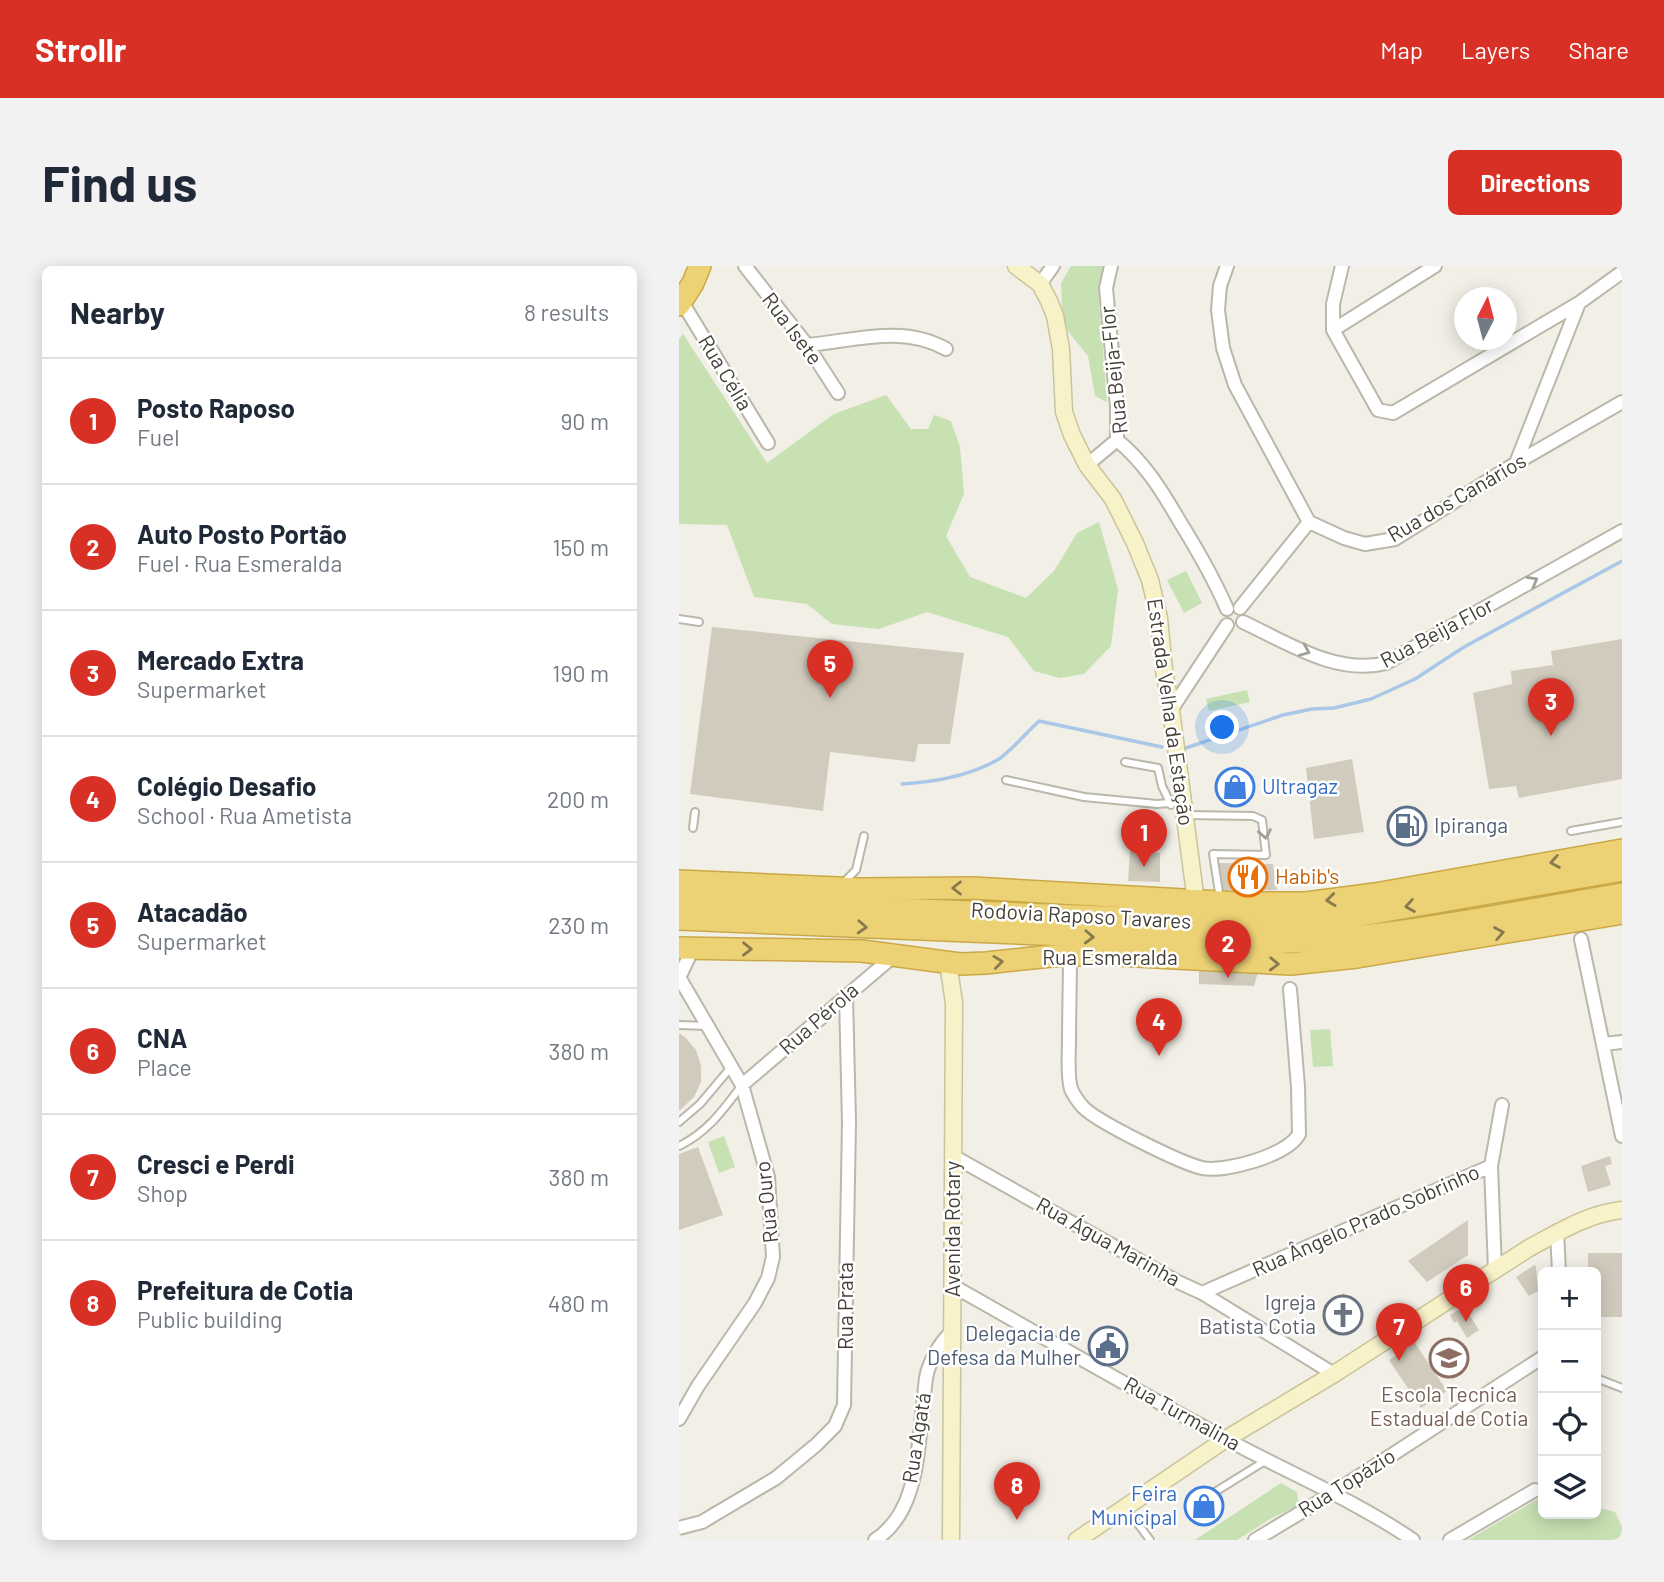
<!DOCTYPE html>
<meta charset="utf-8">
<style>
:root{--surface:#fff;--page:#f2f2f3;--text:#1f2937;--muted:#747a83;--line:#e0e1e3;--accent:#d93025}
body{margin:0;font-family:Barlow,sans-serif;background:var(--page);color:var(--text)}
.controls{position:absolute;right:21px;bottom:21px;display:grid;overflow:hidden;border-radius:10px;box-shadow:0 4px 18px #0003}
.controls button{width:63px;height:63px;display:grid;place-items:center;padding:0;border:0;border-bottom:2px solid var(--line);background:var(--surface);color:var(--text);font:35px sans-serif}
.compass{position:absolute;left:775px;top:21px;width:63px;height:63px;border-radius:50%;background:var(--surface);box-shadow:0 4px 18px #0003;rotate:6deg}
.you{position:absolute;left:544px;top:462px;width:24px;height:24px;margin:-18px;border:5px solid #fff;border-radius:50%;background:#1a73e8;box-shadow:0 0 0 10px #1a73e833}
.badge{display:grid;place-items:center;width:46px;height:46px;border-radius:50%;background:var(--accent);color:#fff;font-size:23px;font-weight:700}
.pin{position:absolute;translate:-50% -58px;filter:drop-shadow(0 2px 4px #0008)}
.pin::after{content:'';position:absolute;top:37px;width:24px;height:21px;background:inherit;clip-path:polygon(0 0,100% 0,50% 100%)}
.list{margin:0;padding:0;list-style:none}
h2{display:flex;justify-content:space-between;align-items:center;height:91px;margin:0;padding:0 28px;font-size:30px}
h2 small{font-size:23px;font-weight:400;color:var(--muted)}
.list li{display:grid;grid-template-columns:46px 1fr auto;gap:21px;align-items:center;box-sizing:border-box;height:126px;padding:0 28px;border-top:2px solid var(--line)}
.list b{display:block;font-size:26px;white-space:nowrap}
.list p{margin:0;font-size:23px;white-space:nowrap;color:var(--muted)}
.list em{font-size:23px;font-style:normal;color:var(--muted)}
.icon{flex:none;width:38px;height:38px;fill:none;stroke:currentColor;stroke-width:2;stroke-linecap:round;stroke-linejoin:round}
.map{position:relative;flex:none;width:943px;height:1274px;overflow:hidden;border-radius:10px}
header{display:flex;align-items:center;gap:42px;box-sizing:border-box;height:98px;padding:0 35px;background:var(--accent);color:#fff}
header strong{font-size:33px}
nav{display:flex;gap:38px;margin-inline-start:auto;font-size:24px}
.intro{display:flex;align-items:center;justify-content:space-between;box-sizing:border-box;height:168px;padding:0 42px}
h1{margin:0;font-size:49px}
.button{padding:18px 32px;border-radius:10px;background:var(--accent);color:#fff;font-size:24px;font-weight:700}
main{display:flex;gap:42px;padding:0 42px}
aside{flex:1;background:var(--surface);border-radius:10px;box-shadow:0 4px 18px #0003}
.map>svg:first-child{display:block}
.green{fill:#c7e1b3}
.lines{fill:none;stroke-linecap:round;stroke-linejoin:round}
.stream{stroke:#a9c7e7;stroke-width:3.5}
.building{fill:#d1cbbd}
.lane-casing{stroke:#bbb7aa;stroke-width:10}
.street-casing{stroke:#bbb7aa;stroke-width:16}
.secondary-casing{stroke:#cbc49a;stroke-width:19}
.highway-casing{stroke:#cba846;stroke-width:24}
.lane{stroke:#fff;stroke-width:6}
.street{stroke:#fff;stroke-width:12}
.secondary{stroke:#f8f2c9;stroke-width:16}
.highway{stroke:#edd275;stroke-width:21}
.oneway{stroke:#a19f9a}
.oneway2{stroke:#877a4f}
.labels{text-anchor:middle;stroke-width:5;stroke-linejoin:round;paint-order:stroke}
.street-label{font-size:21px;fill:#433f36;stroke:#fff}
.shop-label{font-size:21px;fill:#366cbe;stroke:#fff;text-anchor:start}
.service-label{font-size:21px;fill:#4e5e75;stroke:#fff;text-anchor:start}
.food-label{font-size:21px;fill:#c56008;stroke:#fff;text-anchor:start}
.worship-label{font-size:21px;fill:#5b616d;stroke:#fff;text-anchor:end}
.education-label{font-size:21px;fill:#785e54;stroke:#fff}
</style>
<header>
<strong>Strollr</strong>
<nav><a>Map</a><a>Layers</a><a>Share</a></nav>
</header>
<div class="intro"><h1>Find us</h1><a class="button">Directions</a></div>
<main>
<aside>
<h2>Nearby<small>8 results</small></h2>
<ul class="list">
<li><span class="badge">1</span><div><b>Posto Raposo</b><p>Fuel</p></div><em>90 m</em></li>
<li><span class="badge">2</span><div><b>Auto Posto Portão</b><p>Fuel · Rua Esmeralda</p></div><em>150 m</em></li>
<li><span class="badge">3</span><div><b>Mercado Extra</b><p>Supermarket</p></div><em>190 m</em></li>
<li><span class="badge">4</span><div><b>Colégio Desafio</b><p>School · Rua Ametista</p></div><em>200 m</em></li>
<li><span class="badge">5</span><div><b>Atacadão</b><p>Supermarket</p></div><em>230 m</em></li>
<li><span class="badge">6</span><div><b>CNA</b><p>Place</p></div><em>380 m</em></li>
<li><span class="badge">7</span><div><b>Cresci e Perdi</b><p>Shop</p></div><em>380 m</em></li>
<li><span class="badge">8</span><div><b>Prefeitura de Cotia</b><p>Public building</p></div><em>480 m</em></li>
</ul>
</aside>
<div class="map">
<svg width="943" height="1274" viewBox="0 0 943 1274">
<rect width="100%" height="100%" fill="#f1efe6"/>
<!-- green -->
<path class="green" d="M 392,0 L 426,0 L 419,21 L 428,136 L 416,130 L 409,90 L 384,59 L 382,17 Z
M 4,68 L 88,197 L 155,148 L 207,129 L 232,163 L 249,163 L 255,149 L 272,155 L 281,181 L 285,228 L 267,270 L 291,311 L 347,332 L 375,305 L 398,267 L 420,256 L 439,323 L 432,380 L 405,408 L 381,412 L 355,405 L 329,371 L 248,346 L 200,363 L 153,358 L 128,338 L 75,331 L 48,259 L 0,258 L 0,73 Z
M 507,305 L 523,337 L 505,347 L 488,314 Z
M 568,424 L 571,436 L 530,445 L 527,433 Z
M 651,763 L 654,800 L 634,801 L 631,764 Z
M 45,870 L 56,901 L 40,907 L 29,876 Z
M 602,1217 L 618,1226 L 620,1239 L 591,1253 L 558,1274 L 516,1274 Z
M 864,1230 L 864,1248 L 917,1248 L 917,1241 L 936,1246 L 943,1261 L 943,1274 L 789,1274 Z"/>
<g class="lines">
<!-- stream -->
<path class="stream" d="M 507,482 L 604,449 L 633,443 L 655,442 L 692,433 L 736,413 L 785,381 L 943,295
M 223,518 C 256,516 291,510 320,493 C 330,487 349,465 360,455 L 483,481"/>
</g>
<!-- building -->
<path class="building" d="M 33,361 L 285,387 L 271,478 L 239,478 L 236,496 L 151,486 L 144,545 L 11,528 Z
M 943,373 L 943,513 L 840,532 L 837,520 L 810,523 L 794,427 L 833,418 L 832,405 L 874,399 L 872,385 Z
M 673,493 L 685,566 L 635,573 L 627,502 Z
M 745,548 L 749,566 L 711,571 L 707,554 Z
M 451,585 L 481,587 L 481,616 L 449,615 Z
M 540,597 L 594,598 L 598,624 L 544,625 Z
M 520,704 L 579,706 L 575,720 L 520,718 Z
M 0,767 L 7,772 L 17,784 L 22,800 L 22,816 L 15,831 L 0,845 Z
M 19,881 L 44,949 L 0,964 L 0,888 Z
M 931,890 L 933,898 L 926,900 L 932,919 L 909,926 L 902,900 Z
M 789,954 L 789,989 L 748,1016 L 729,995 Z
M 909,987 L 943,987 L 943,1051 L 917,1051 L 917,1006 L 909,1006 Z
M 855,999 L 857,1000 L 859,1025 L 850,1030 L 837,1011 Z
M 665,1027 L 684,1057 L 675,1063 L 673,1061 L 663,1068 L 644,1040 Z
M 785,1041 L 800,1064 L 788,1072 L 778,1055 L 775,1057 L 771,1049 Z
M 736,1077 L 768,1125 L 742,1142 L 710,1094 Z"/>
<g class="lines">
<defs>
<path id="lane" d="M 0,353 L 20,356
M 446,496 L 479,502 L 483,520 L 492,539
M 327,514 L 405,531 L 478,538 L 502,536
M 508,549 L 574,550 L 583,554 L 587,589 L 534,588 L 541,633
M 14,562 L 16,546
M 892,565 L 943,556
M 167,614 L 177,604 L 185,570
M 0,759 L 28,760
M 0,856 L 21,838 L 53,800
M 0,880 C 29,866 44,844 63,819
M 917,1112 L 943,1122
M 515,1239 L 586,1195
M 448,1243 L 471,1274"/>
<path id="street" d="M 66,0 L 128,79 L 159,127
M 432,0 L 427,22 L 438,141 L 438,174 C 466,197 483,225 501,256 C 519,285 535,313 548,343
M 548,0 L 541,20 L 539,44 L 544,82 L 556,119 L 630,256 L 665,272 L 686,278 L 716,273 L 837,197 L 943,136
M 663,0 L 654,38 L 654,64 L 699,144 L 714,147 L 900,37 L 943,6
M 361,18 L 374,0
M 3,36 L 89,177
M 654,64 L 756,0
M 128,79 C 174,75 224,58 267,83
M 837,197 L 900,37
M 408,199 L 438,174
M 561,342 L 630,256
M 564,356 C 607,376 658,410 707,397 L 943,265
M 492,444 L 548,359
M 902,673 L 943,870
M 391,689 C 391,718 390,746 390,775 C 390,790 388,809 392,823 C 394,828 400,837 404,841 C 418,856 502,897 523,902 C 546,907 609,889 620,868 L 619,821 L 611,723
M 0,711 L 63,819 L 89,911 L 94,991 L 89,1012 L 76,1037 L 19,1120 L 0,1153
M 0,712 L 14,682
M 925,778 L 943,776
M 63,819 L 217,688
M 274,890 L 497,1015 L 523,1027 L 655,1108
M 878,965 L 880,1006
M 816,1004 L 812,900 L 823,839
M 274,1020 C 365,1071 455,1124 547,1173 C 610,1207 675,1234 734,1274
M 523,1027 L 812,900
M 0,1262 L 23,1256 L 97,1212 L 137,1179 L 156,1160 L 165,1139 L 170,856 L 167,730
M 196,1274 C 241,1245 238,1181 245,1132 C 246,1122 246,1110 250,1101 C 255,1086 263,1076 273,1065
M 576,1274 L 654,1227 L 864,1091
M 771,1274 L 856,1224"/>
<path id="secondary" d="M 337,0 L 361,18 L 370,35 L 376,50 L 382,83 L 385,146 L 393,169 L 408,199 L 434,233 L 456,277 L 471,314 L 480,352 L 485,404 L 492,444 L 517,636
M 269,696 L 275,737 L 272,1274
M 398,1274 L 547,1173 L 655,1108 L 850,982 C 880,966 908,948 943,944"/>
<path id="highway" d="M 0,39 L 14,17 L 21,0
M 0,615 L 181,623 L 294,622 L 558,637 L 627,637 L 696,628 L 943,584
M 0,635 L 613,658 L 665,652 L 943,604
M 0,653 L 577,677 C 698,676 823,648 943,628
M 0,682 L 183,685 L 281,698 L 307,697 L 372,690 L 419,688 L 612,698 L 678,691 L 943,647"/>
</defs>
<!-- lane casing -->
<use href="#lane" class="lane-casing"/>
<!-- street casing -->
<use href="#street" class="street-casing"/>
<!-- secondary casing -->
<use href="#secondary" class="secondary-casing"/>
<!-- highway casing -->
<use href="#highway" class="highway-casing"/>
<!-- lane -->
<use href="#lane" class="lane"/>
<!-- street -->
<use href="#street" class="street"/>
<!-- secondary -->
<use href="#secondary" class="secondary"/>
<!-- highway -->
<use href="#highway" class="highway"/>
</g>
<!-- one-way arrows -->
<defs><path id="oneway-chevron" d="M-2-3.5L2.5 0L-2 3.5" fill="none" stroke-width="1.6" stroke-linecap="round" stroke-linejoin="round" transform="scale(1.75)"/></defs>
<g class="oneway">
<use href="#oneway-chevron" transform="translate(854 315) rotate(-29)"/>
<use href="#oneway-chevron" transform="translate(626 385) rotate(23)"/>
<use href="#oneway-chevron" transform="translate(586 568) rotate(80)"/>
</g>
<g class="oneway2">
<use href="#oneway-chevron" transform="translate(876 596) rotate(170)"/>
<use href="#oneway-chevron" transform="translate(278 622) rotate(-180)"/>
<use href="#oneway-chevron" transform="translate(652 634) rotate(173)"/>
<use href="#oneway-chevron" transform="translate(731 640) rotate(170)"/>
<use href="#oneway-chevron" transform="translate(183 661) rotate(3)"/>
<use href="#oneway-chevron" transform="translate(820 667) rotate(-10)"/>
<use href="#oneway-chevron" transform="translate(410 671) rotate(2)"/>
<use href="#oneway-chevron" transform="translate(68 683) rotate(1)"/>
<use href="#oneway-chevron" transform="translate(319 696) rotate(-7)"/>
<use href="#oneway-chevron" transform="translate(595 698) rotate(2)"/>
</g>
<!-- icons -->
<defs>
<symbol id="shop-ring" viewBox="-11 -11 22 22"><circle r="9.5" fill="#fff" stroke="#3f7fe0" stroke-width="1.5"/><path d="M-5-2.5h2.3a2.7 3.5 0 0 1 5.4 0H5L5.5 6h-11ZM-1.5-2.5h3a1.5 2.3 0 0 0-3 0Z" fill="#3f7fe0"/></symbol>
<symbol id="fuel-ring" viewBox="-11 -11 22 22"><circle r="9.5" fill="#fff" stroke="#5c6f8a" stroke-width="1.5"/><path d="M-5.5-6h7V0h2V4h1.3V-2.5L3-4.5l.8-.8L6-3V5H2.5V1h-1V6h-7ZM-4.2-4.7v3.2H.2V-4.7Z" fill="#5c6f8a"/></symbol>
<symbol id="restaurant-ring" viewBox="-11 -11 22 22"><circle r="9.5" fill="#fff" stroke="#e8710a" stroke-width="1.5"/><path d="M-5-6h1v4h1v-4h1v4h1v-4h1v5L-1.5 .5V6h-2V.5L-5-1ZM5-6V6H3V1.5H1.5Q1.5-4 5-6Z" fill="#e8710a"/></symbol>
<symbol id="church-ring" viewBox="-11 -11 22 22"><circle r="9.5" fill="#fff" stroke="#6b7280" stroke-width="1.5"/><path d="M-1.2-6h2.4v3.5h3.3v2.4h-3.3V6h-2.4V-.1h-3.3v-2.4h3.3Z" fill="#6b7280"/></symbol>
<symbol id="civic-ring" viewBox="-11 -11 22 22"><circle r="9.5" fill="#fff" stroke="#5c6f8a" stroke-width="1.5"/><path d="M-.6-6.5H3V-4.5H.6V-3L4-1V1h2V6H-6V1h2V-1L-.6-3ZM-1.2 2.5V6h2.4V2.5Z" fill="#5c6f8a"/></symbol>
<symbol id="university-ring" viewBox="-11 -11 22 22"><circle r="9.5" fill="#fff" stroke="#8d6e63" stroke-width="1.5"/><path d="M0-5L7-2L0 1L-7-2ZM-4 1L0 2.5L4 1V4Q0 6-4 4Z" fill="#8d6e63"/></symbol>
</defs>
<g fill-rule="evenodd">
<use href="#shop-ring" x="534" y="499" width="44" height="44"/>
<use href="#fuel-ring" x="706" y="538" width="44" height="44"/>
<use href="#restaurant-ring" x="547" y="589" width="44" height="44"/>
<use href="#church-ring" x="642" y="1027" width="44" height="44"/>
<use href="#civic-ring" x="407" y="1058" width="44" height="44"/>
<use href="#university-ring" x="748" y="1070" width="44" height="44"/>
<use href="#shop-ring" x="503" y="1218" width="44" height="44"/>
</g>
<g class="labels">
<!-- street labels -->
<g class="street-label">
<text transform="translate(113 63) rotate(53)" y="7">Rua Isete</text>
<text transform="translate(435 104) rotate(-96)" y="7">Rua Beija-Flor</text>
<text transform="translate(46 107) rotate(59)" y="7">Rua Célia</text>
<text transform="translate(778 232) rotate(-30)" y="7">Rua dos Canários</text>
<text transform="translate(758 367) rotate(-28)" y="7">Rua Beija Flor</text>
<text transform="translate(491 446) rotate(82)" y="7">Estrada Velha da Estação</text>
<text transform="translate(402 650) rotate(3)" y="7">Rodovia Raposo Tavares</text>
<text x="431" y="699">Rua Esmeralda</text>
<text transform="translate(140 753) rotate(-41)" y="7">Rua Pérola</text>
<text transform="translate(88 936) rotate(-96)" y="7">Rua Ouro</text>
<text transform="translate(687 955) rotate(-24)" y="7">Rua Ângelo Prado Sobrinho</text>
<text transform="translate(274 963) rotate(-90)" y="7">Avenida Rotary</text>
<text transform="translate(429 976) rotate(29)" y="7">Rua Água Marinha</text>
<text transform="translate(167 1040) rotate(-90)" y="7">Rua Prata</text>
<text transform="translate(503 1148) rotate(29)" y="7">Rua Turmalina</text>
<text transform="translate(238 1172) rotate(-81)" y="7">Rua Agatá</text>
<text transform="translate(668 1217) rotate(-32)" y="7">Rua Topázio</text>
</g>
<!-- shop labels -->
<g class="shop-label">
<text x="583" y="528">Ultragaz</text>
<text x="498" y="1235" text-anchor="end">Feira<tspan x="498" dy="24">Municipal</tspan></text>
</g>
<!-- service labels -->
<g class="service-label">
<text x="755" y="567">Ipiranga</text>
<text x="402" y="1075" text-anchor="end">Delegacia de<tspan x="402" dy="24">Defesa da Mulher</tspan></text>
</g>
<!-- food labels -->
<g class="food-label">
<text x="596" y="618">Habib's</text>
</g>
<!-- worship labels -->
<g class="worship-label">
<text x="637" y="1044">Igreja<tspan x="637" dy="24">Batista Cotia</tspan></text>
</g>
<!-- education labels -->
<g class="education-label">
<text x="770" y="1136">Escola Tecnica<tspan x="770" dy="24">Estadual de Cotia</tspan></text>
</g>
</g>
</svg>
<div class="controls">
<button>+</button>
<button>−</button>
<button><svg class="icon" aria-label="locate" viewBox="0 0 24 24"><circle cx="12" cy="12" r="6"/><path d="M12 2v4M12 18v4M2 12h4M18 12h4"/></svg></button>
<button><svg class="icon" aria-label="layers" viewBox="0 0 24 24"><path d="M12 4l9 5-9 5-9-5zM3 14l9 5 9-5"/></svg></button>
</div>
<svg class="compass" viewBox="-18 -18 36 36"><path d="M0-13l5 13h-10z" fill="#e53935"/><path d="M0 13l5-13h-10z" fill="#747a83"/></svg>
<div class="you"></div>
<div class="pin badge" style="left:465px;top:601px">1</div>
<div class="pin badge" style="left:549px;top:712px">2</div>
<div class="pin badge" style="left:872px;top:470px">3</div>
<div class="pin badge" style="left:480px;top:790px">4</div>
<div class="pin badge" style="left:151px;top:432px">5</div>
<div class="pin badge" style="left:787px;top:1056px">6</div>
<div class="pin badge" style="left:720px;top:1095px">7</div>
<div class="pin badge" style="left:338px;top:1254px">8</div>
</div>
</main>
